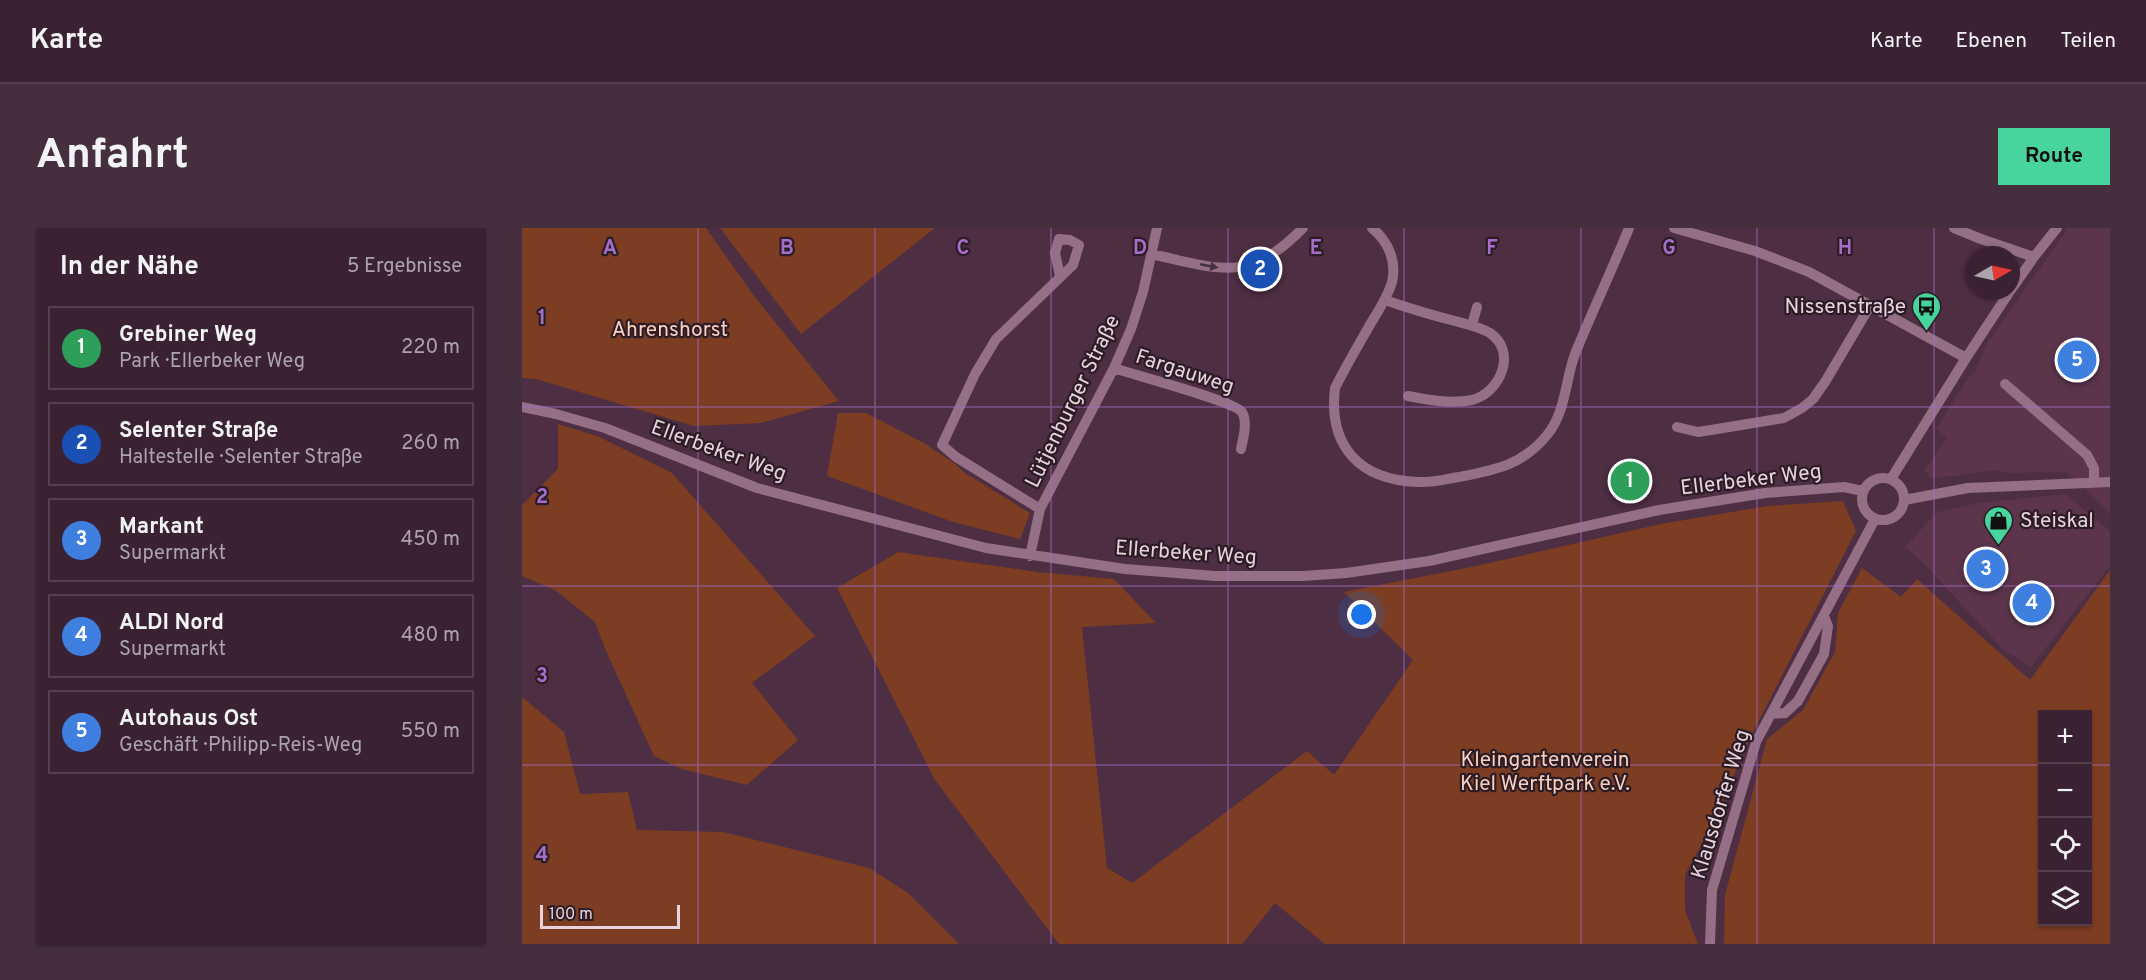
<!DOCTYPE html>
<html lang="de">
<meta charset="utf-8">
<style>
:root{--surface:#3a2232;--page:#452f3e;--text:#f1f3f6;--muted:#aba4ac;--line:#543f4d;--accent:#48d49d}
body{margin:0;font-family:Overpass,sans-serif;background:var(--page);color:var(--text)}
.controls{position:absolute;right:18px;bottom:18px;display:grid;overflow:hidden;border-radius:0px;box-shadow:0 2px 4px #0004}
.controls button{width:54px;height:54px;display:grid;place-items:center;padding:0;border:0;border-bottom:2px solid var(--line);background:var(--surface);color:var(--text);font:30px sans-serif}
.compass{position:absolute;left:1444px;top:18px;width:54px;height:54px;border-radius:50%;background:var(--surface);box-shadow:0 2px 4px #0004;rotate:81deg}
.scale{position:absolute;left:18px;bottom:15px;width:140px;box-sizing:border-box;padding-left:6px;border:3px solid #e7d2dd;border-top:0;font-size:16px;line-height:21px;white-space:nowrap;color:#e7d2dd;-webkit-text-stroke:4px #2b1c25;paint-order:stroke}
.you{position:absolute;left:840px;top:387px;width:21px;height:21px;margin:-15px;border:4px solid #fff;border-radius:50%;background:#1a73e8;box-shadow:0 0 0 9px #1a73e833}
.badge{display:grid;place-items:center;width:39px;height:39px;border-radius:50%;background:var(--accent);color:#fff;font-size:20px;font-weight:700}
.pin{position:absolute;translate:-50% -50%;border:3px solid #fff;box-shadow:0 2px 6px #0006}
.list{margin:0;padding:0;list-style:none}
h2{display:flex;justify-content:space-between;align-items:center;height:78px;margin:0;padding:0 24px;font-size:26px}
h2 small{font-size:20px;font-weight:400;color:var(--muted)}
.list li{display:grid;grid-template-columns:39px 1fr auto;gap:18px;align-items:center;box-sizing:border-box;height:84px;margin:0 12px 12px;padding:0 12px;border:2px solid var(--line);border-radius:0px}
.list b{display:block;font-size:22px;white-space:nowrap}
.list p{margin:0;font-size:20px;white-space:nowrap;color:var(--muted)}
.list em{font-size:20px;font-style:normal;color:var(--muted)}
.icon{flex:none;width:33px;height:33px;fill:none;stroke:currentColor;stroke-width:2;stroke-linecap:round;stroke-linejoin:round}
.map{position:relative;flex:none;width:1588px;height:716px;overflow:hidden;border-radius:0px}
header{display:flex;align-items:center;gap:36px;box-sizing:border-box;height:84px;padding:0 30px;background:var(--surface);border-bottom:2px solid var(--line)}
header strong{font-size:28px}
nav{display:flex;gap:33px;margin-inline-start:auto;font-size:21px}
.intro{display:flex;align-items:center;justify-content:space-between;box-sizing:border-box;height:144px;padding:0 36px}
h1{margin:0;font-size:42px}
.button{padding:15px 27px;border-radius:0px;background:var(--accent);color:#111;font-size:21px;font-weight:700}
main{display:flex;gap:36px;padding:0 36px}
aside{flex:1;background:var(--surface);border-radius:0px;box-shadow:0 2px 4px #0004}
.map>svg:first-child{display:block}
.built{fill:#5c354d}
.green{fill:#7c3d22;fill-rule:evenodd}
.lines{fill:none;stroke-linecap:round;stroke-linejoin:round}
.minor{stroke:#956f85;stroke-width:10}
.oneway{fill:#46313d}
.grid{fill:none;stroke:#a66ecb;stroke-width:1.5;stroke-opacity:0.55}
.labels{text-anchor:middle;stroke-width:4.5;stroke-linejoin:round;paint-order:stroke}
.poi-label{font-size:21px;fill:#e7d2dd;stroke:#2b1c25;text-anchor:end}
.park-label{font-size:21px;fill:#f9cfbe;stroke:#2b1c25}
.street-label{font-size:21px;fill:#e7d2dd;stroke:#2b1c25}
.grid-label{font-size:20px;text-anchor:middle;font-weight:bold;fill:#a66ecb;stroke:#2b1c25;stroke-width:4.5;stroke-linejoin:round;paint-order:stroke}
</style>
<header>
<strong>Karte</strong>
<nav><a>Karte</a><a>Ebenen</a><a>Teilen</a></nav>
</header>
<div class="intro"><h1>Anfahrt</h1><a class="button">Route</a></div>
<main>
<aside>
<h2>In der Nähe<small>5 Ergebnisse</small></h2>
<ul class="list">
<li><span class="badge" style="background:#2e9e5b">1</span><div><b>Grebiner Weg</b><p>Park · Ellerbeker Weg</p></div><em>220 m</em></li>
<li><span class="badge" style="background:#1a4fb4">2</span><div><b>Selenter Straße</b><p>Haltestelle · Selenter Straße</p></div><em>260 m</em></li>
<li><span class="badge" style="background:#3f7fe0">3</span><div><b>Markant</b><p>Supermarkt</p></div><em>450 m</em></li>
<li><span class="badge" style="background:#3f7fe0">4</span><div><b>ALDI Nord</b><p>Supermarkt</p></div><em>480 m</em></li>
<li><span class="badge" style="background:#3f7fe0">5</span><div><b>Autohaus Ost</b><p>Geschäft · Philipp-Reis-Weg</p></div><em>550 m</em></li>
</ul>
</aside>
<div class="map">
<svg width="1588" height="716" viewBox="0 0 1588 716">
<rect width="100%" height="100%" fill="#4e2e42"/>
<!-- built -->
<path class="built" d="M 1546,0 L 1588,0 L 1588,285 L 1545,244 L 1487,245 L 1475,242 L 1408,251 L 1403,241 L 1425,210 L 1414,201 L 1448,147 L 1452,146 L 1464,117 Z
M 1543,266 L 1588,303 L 1588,338 L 1509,439 L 1481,421 L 1401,335 L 1383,319 L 1415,284 L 1457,275 Z"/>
<!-- green -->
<path class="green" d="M 0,0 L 184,0 L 232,68 L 317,173 L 239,195 L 172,198 L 14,151 L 0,150 Z
M 198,0 L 413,0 L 279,106 Z
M 316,185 L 344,185 L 402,215 L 432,235 L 443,245 L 508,285 L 498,311 L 431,294 L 305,248 Z
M 36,196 L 75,208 L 150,245 L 293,408 L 230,455 L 276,512 L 225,557 L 160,541 L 132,528 L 84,423 L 73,394 L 33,362 L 0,348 L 0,277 L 36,241 Z
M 1321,273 L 1334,303 L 1228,510 L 1190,597 L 1163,647 L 1163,682 L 1176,716 L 803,716 L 753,675 L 720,716 L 537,716 L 413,552 L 315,360 L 376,324 L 516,344 L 592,351 L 634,395 L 560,399 L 585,640 L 610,655 L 785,523 L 812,547 L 891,432 L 822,364 L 954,338 L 1139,296 L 1245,278 Z
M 1340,340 L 1379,369 L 1395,351 L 1508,452 L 1588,342 L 1588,716 L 1202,716 L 1203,667 L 1245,511 L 1281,482 L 1313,424 L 1316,385 ZM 1520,487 L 1566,487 L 1566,694 L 1520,694 Z
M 0,469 L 42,504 L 58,566 L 106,564 L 115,602 L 201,604 L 347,640 L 386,665 L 437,716 L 0,716 Z"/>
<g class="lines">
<!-- minor -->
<path class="minor" d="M 850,0 C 866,13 875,33 870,54 C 866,68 857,82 849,95 C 837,116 824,138 813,160 C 806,219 838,252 896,254 C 910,255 924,251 937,249 C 973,242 1001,237 1025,207 C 1044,184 1043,153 1053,126 C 1070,84 1090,42 1107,0
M 1152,0 L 1233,23 L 1287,44 L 1444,130
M 1432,0 L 1459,11 L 1512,29
M 629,26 C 698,41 726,56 781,0
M 1489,62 L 1512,29 L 1535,0
M 863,72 C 886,80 909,87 933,93 C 945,96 958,99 968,105 C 996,124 978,165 950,172 C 929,176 906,172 886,168
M 950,97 L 955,79
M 592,140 C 612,147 712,173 720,184 C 726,194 721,211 719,221
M 1483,156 L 1565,227 L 1572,240 L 1572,255
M 0,179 L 34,186 L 83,200 L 235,260 L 464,320 L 603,341 L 693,348 L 781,348 L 824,345 L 907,333 L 1137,282 L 1243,265 L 1322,259 L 1341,263
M 1155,199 L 1176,204 L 1189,202 L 1262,190 L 1280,180 L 1291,171 L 1303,154 L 1348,78
M1340 271a21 21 0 1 1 42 0a21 21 0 1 1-42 0Z
M 1369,251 L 1444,130 L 1488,63
M 1382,272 L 1446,260 L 1588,254
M 518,281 L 434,229 L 420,217 L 453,146 L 474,111 L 551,37 L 557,17 L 548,12 L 537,11 L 533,25 L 538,48
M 508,328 L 518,281 L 592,140 L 609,101 L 621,64 L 635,0
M 1249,486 L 1263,485 L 1276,473 L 1302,426 L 1306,398 L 1302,388
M 1188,716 L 1190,662 L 1234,514 L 1353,291"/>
</g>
<!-- one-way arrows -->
<defs><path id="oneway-solid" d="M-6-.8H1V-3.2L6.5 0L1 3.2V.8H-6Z" transform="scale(1.5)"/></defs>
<use class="oneway" href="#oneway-solid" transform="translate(687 38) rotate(11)"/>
<!-- grid -->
<path class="grid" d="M 176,0 L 176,716M 353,0 L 353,716M 529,0 L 529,716M 706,0 L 706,716M 882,0 L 882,716M 1059,0 L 1059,716M 1235,0 L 1235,716M 1412,0 L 1412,716M 0,179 L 1588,179M 0,358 L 1588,358M 0,537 L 1520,537M 1566,537 L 1588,537"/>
<!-- icons -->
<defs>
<symbol id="bus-pin" viewBox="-11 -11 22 30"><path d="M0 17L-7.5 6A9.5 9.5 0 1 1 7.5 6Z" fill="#48d49d" stroke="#2b1c25"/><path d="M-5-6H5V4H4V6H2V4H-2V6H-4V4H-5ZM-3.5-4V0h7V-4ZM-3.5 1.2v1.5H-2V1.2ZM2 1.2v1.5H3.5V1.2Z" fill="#111"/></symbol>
<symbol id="shop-pin" viewBox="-11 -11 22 30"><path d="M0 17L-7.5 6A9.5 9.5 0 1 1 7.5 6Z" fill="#48d49d" stroke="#2b1c25"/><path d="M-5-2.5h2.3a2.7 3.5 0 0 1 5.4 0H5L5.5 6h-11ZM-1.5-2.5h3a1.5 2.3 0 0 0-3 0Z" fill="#111"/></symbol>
</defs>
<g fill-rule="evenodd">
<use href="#bus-pin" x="1388" y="62" width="33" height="45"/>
<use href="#shop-pin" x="1460" y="276" width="33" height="45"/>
</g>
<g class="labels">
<!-- poi labels -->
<g class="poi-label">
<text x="1384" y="85">Nissenstraße</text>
<text x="1498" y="299" text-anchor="start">Steiskal</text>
</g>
<!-- park labels -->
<g class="park-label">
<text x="148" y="108">Ahrenshorst</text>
<text x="1023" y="538">Kleingartenverein<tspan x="1023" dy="24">Kiel Werftpark e.V.</tspan></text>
</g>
<!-- street labels -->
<g class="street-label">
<text transform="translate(663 143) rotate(18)" y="7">Fargauweg</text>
<text transform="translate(550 173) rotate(-64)" y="7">Lütjenburger Straße</text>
<text transform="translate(197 222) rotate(20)" y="7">Ellerbeker Weg</text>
<text transform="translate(1229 251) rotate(-7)" y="7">Ellerbeker Weg</text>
<text transform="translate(664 324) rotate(4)" y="7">Ellerbeker Weg</text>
<text transform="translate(1198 576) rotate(-73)" y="7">Klausdorfer Weg</text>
</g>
</g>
<g class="grid-label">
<text x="88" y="26">A</text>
<text x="265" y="26">B</text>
<text x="441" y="26">C</text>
<text x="618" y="26">D</text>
<text x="794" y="26">E</text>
<text x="970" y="26">F</text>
<text x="1147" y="26">G</text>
<text x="1323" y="26">H</text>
<text x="20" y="96">1</text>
<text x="20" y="275">2</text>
<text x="20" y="454">3</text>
<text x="20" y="633">4</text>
</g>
</svg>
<div class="controls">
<button>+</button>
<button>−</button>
<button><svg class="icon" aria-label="locate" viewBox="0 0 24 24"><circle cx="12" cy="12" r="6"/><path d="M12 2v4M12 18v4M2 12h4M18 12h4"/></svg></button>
<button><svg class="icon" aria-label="layers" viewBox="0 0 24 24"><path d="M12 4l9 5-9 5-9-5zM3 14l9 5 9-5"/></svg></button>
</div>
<svg class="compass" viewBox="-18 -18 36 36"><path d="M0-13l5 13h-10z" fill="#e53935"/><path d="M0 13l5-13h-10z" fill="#aba4ac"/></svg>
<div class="scale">100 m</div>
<div class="you"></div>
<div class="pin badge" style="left:1108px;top:253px;background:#2e9e5b">1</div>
<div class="pin badge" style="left:738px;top:41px;background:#1a4fb4">2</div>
<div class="pin badge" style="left:1464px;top:341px;background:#3f7fe0">3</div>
<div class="pin badge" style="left:1510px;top:375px;background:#3f7fe0">4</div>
<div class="pin badge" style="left:1555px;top:132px;background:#3f7fe0">5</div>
</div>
</main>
